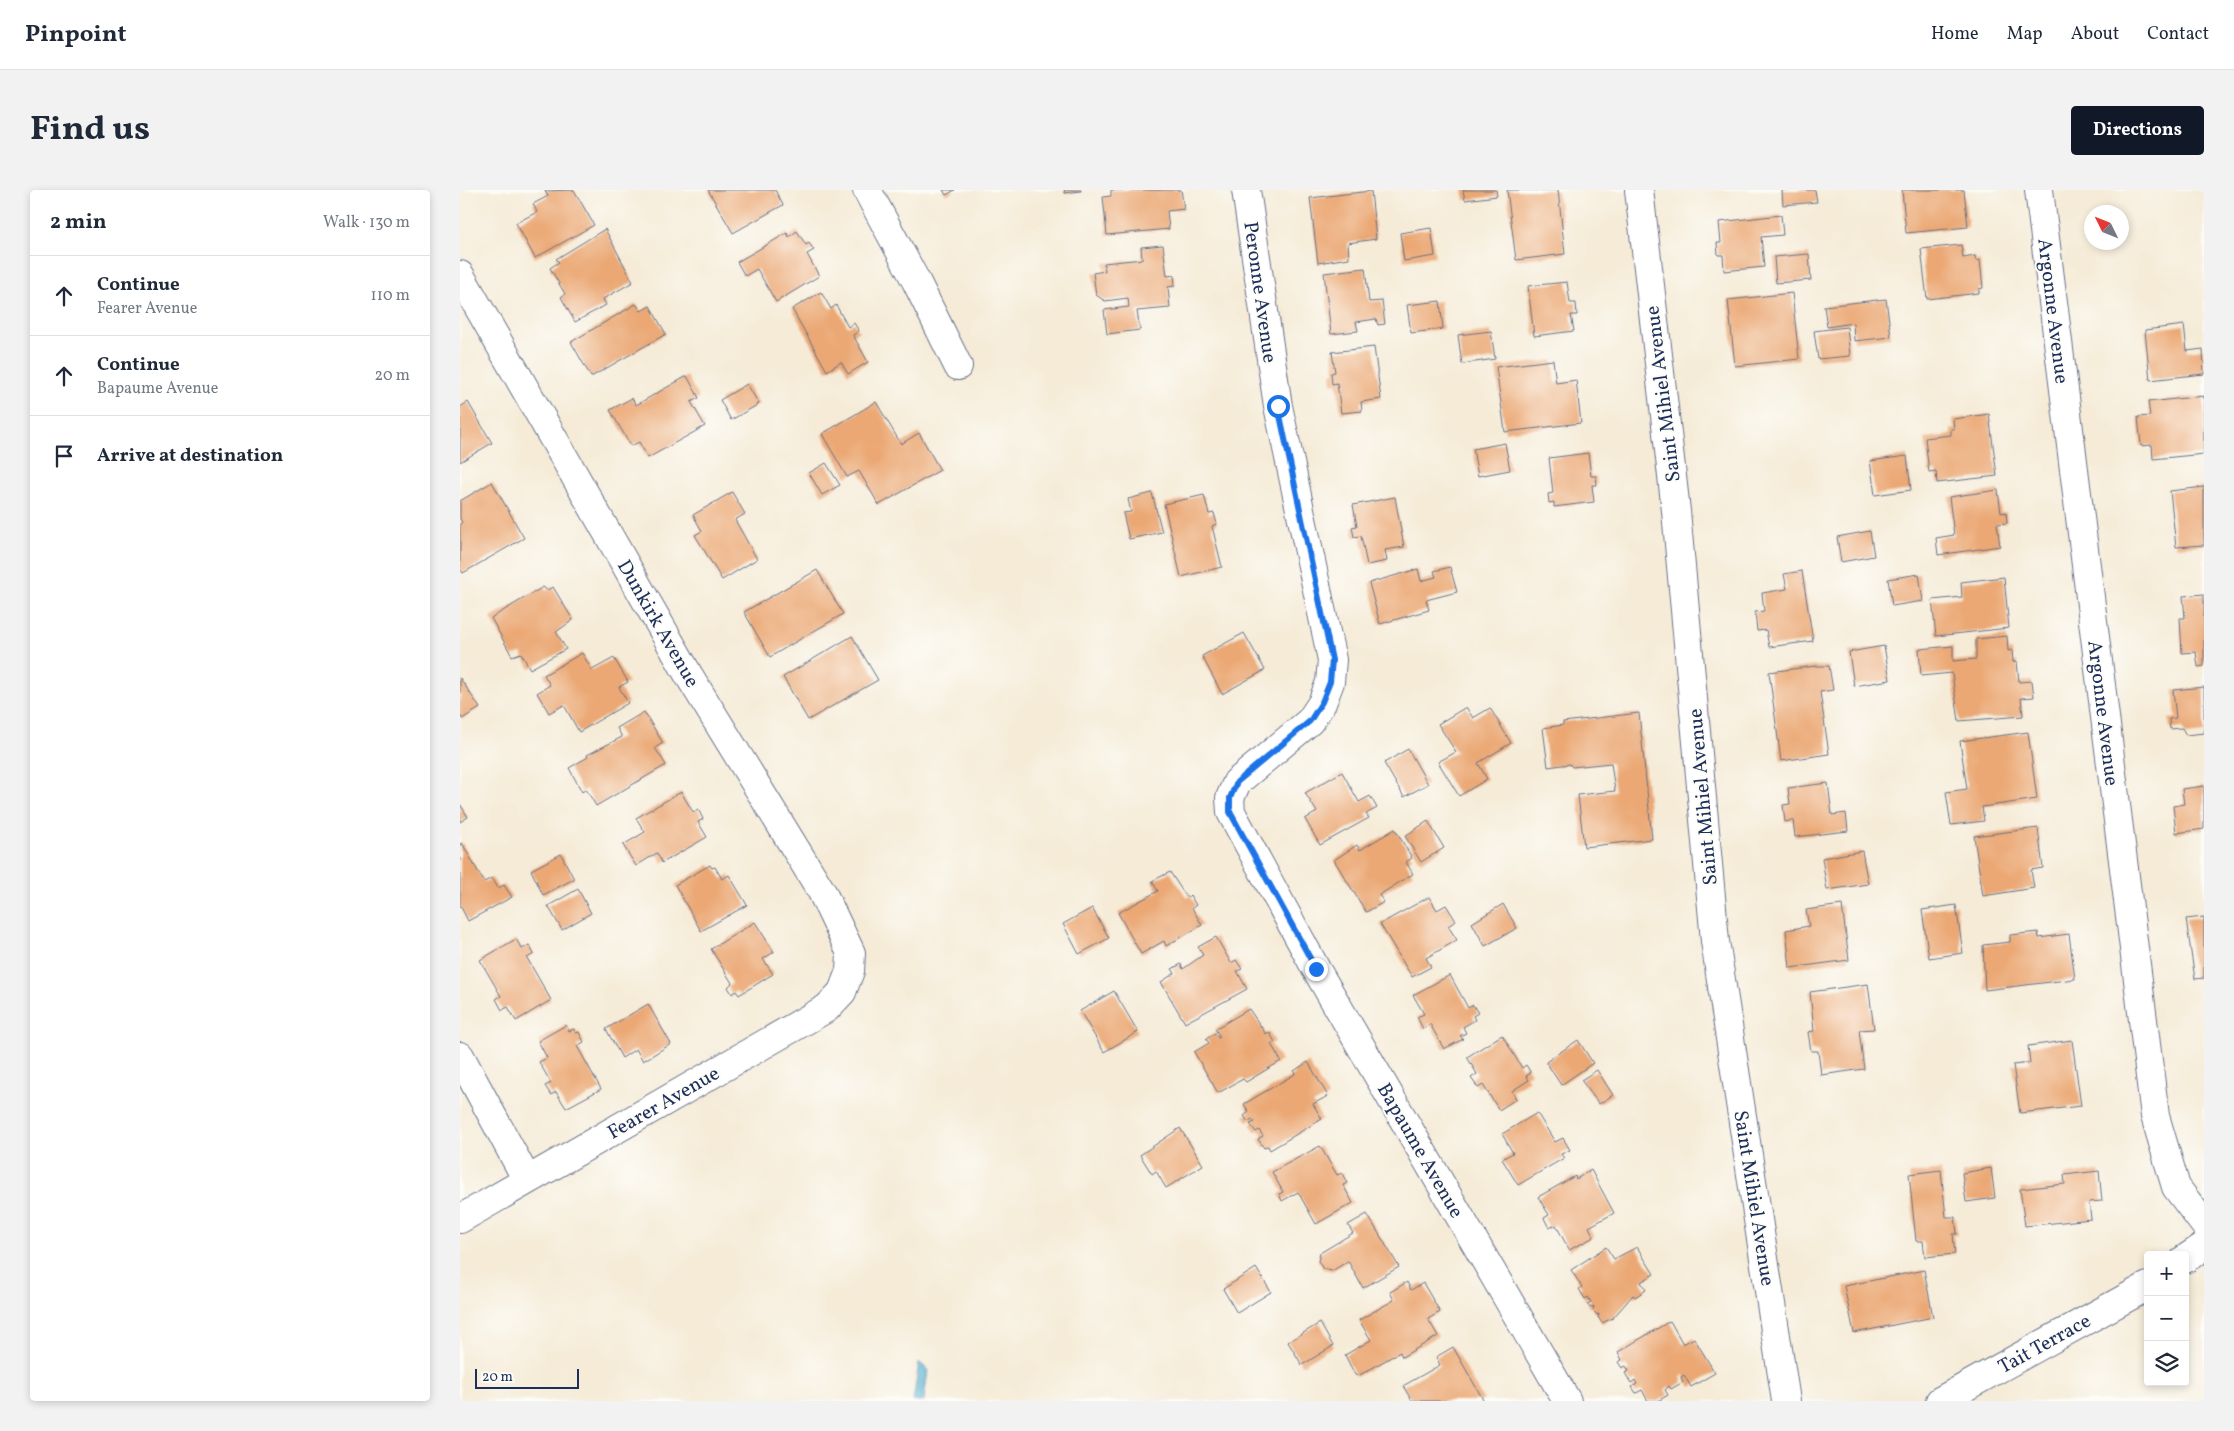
<!DOCTYPE html>
<meta charset="utf-8">
<style>
:root{--surface:#fff;--page:#f2f2f3;--text:#1f2937;--muted:#747a83;--line:#e0e1e3;--accent:#111827}
body{margin:0;font-family:Vollkorn,serif;background:var(--page);color:var(--text)}
.controls{position:absolute;right:15px;bottom:15px;display:grid;overflow:hidden;border-radius:5px;box-shadow:0 2px 8px #0003}
.controls button{width:45px;height:45px;display:grid;place-items:center;padding:0;border:0;border-bottom:1px solid var(--line);background:var(--surface);color:var(--text);font:25px sans-serif}
.compass{position:absolute;left:1624px;top:15px;width:45px;height:45px;border-radius:50%;background:var(--surface);box-shadow:0 2px 8px #0003;rotate:313deg}
.scale{position:absolute;left:15px;bottom:12px;width:104px;box-sizing:border-box;padding-left:5px;border:2px solid #1b2f5e;border-top:0;font-size:14px;line-height:18px;white-space:nowrap;color:#1b2f5e;-webkit-text-stroke:4px #fdfcf7;paint-order:stroke}
.stop{position:absolute;width:15px;height:15px;margin:-11px;border:4px solid #1a73e8;border-radius:50%;background:#fff}
.stop.end{background:#1a73e8;border-color:#fff;box-shadow:0 1px 5px #0008}
.list{margin:0;padding:0;list-style:none}
h2{display:flex;justify-content:space-between;align-items:center;height:65px;margin:0;padding:0 20px;font-size:21px}
h2 small{font-size:16px;font-weight:400;color:var(--muted)}
.list li{display:grid;grid-template-columns:32px 1fr auto;gap:15px;align-items:center;box-sizing:border-box;height:80px;padding:0 20px;border-top:1px solid var(--line)}
.list b{display:block;font-size:19px;white-space:nowrap}
.list p{margin:0;font-size:16px;white-space:nowrap;color:var(--muted)}
.list em{font-size:16px;font-style:normal;color:var(--muted)}
.icon{flex:none;width:28px;height:28px;fill:none;stroke:currentColor;stroke-width:2;stroke-linecap:round;stroke-linejoin:round}
.map{position:relative;flex:none;width:1744px;height:1211px;overflow:hidden;border-radius:5px}
header{display:flex;align-items:center;gap:30px;box-sizing:border-box;height:70px;padding:0 25px;background:var(--surface);border-bottom:1px solid var(--line)}
header strong{font-size:24px}
nav{display:flex;gap:28px;margin-inline-start:auto;font-size:18px}
.intro{display:flex;align-items:center;justify-content:space-between;box-sizing:border-box;height:120px;padding:0 30px}
h1{margin:0;font-size:35px}
.button{padding:12px 22px;border-radius:5px;background:var(--accent);color:#fff;font-size:18px;font-weight:700}
main{display:flex;gap:30px;padding:0 30px}
aside{flex:1;background:var(--surface);border-radius:5px;box-shadow:0 2px 8px #0003}
.map>svg:first-child{display:block}
.water{fill:#51aecf;stroke:#366e96}
.building{fill:#eba874}
.lines{fill:none;stroke-linecap:round;stroke-linejoin:round}
.minor-casing{stroke:#677188;stroke-width:30}
.minor{stroke:#fff;stroke-width:28}
.route{stroke:#1a73e8;stroke-width:6}
.labels{text-anchor:middle;stroke-width:4;stroke-linejoin:round;paint-order:stroke}
.street-label{font-size:20px;fill:#1b2f5e;stroke:#fdfcf7}
</style>
<header>
<strong>Pinpoint</strong>
<nav><a>Home</a><a>Map</a><a>About</a><a>Contact</a></nav>
</header>
<div class="intro"><h1>Find us</h1><a class="button">Directions</a></div>
<main>
<aside>
<h2>2 min<small>Walk · 130 m</small></h2>
<ul class="list">
<li><svg class="icon" aria-label="ahead" viewBox="0 0 24 24"><path d="M12 20V5M6 11l6-6 6 6"/></svg><div><b>Continue</b><p>Fearer Avenue</p></div><em>110 m</em></li>
<li><svg class="icon" aria-label="ahead" viewBox="0 0 24 24"><path d="M12 20V5M6 11l6-6 6 6"/></svg><div><b>Continue</b><p>Bapaume Avenue</p></div><em>20 m</em></li>
<li><svg class="icon" aria-label="arrive" viewBox="0 0 24 24"><path d="M6 21V4h12l-3 4 3 4H6"/></svg><div><b>Arrive at destination</b></div></li>
</ul>
</aside>
<div class="map">
<svg width="1744" height="1211" viewBox="0 0 1744 1211">
<rect width="100%" height="100%" fill="#fdfcf7"/>
<filter id="ink" filterUnits="userSpaceOnUse"><feTurbulence type="fractalNoise" baseFrequency=".02" numOctaves="2"/><feDisplacementMap in="SourceGraphic" scale="10" xChannelSelector="R" yChannelSelector="G"/><feConvolveMatrix kernelMatrix="1 2 1 2 8 2 1 2 1" color-interpolation-filters="sRGB"/></filter>
<filter id="wash" filterUnits="userSpaceOnUse"><feTurbulence type="fractalNoise" baseFrequency=".0096" numOctaves="4" result="noise"/><feDisplacementMap in="SourceGraphic" scale="20" xChannelSelector="R" yChannelSelector="G"/><feGaussianBlur stdDeviation="1.12" result="paint"/><feColorMatrix in="noise" values="0 0 0 0 0 0 0 0 0 0 0 0 0 0 0 0 0 1.4 0 .05"/><feComposite in="paint" operator="in"/></filter>
<g filter="url(#wash)">
<rect width="100%" height="100%" fill="#f5ebd7"/>
<!-- water -->
<path class="water" d="M 459,1172 L 468,1180 L 464,1211 L 453,1211 Z"/>
<g id="blocks">
<!-- building -->
<path class="building" d="M 114,0 L 134,35 L 75,68 L 56,33 L 77,22 L 73,14 L 88,6 L 85,1 Z
M 248,0 L 315,0 L 323,15 L 273,43 Z
M 483,0 L 495,0 L 486,5 Z
M 604,0 L 621,0 L 621,1 L 605,3 Z
M 651,0 L 721,0 L 724,19 L 707,21 L 709,39 L 647,45 L 643,7 L 651,6 Z
M 1003,0 L 1036,0 L 1037,6 L 1005,10 Z
M 1047,0 L 1098,0 L 1105,64 L 1056,70 Z
M 1322,0 L 1355,0 L 1357,12 L 1323,15 Z
M 1442,0 L 1504,0 L 1508,37 L 1446,43 Z
M 911,1 L 916,49 L 888,53 L 889,68 L 858,73 L 850,8 Z
M 1321,25 L 1323,45 L 1301,47 L 1304,77 L 1264,81 L 1263,65 L 1258,65 L 1257,53 L 1261,53 L 1259,32 Z
M 971,38 L 975,66 L 944,71 L 940,43 Z
M 145,39 L 173,92 L 143,109 L 146,115 L 115,132 L 101,107 L 105,104 L 90,78 L 99,72 L 96,69 Z
M 337,41 L 346,55 L 349,53 L 354,60 L 347,64 L 359,86 L 316,112 L 297,79 L 285,86 L 277,72 L 327,43 L 329,47 Z
M 703,55 L 707,86 L 714,85 L 715,96 L 708,97 L 710,118 L 677,121 L 680,140 L 647,144 L 644,120 L 669,117 L 668,108 L 645,111 L 636,105 L 633,83 L 645,81 L 644,73 L 682,69 L 681,57 Z
M 1501,55 L 1503,68 L 1515,66 L 1516,71 L 1520,70 L 1523,98 L 1519,99 L 1519,103 L 1467,109 L 1461,59 Z
M 1349,64 L 1351,90 L 1316,93 L 1314,67 Z
M 905,78 L 909,112 L 922,111 L 925,134 L 918,135 L 916,129 L 896,132 L 898,141 L 871,144 L 864,83 Z
M 1107,92 L 1110,113 L 1116,113 L 1117,125 L 1111,125 L 1114,141 L 1074,146 L 1068,96 Z
M 361,102 L 371,119 L 376,115 L 388,137 L 394,133 L 399,141 L 393,145 L 408,172 L 388,184 L 381,172 L 367,181 L 332,119 Z
M 1332,103 L 1339,169 L 1275,176 L 1268,110 Z
M 1426,109 L 1431,147 L 1394,151 L 1393,133 L 1367,137 L 1364,116 Z
M 980,111 L 983,139 L 951,143 L 947,115 Z
M 176,114 L 181,121 L 190,116 L 206,144 L 131,187 L 111,152 Z
M 1724,135 L 1727,161 L 1743,159 L 1744,184 L 1690,190 L 1685,140 Z
M 1387,137 L 1390,166 L 1358,169 L 1354,141 Z
M 1031,141 L 1035,169 L 1002,174 L 998,145 Z
M 914,157 L 921,209 L 901,212 L 902,221 L 881,223 L 877,193 L 872,194 L 871,183 L 875,182 L 872,162 Z
M 1093,170 L 1096,193 L 1116,190 L 1121,233 L 1045,242 L 1036,177 Z
M 227,186 L 239,208 L 231,212 L 245,236 L 188,268 L 179,252 L 171,256 L 150,220 L 172,208 L 176,215 Z
M 287,194 L 299,214 L 271,230 L 260,210 Z
M 1744,206 L 1744,264 L 1693,269 L 1692,255 L 1681,256 L 1678,227 L 1690,226 L 1688,212 Z
M 8,212 L 32,253 L 0,272 L 0,217 Z
M 416,212 L 441,254 L 459,243 L 480,280 L 419,315 L 399,281 L 387,287 L 362,244 Z
M 1529,224 L 1537,286 L 1477,293 L 1476,281 L 1469,282 L 1465,248 L 1491,245 L 1491,239 L 1494,239 L 1493,229 Z
M 1045,253 L 1050,280 L 1018,286 L 1013,259 Z
M 1128,263 L 1131,286 L 1136,286 L 1137,295 L 1132,295 L 1134,312 L 1094,317 L 1094,312 L 1089,313 L 1088,304 L 1093,303 L 1089,268 Z
M 1447,266 L 1451,300 L 1415,305 L 1410,271 Z
M 366,273 L 380,295 L 362,305 L 349,283 Z
M 32,292 L 64,348 L 3,383 L 0,379 L 0,334 L 2,332 L 0,329 L 0,311 Z
M 1744,297 L 1744,355 L 1716,357 L 1710,301 Z
M 1538,300 L 1541,323 L 1546,322 L 1547,333 L 1537,334 L 1540,356 L 1478,365 L 1476,348 L 1494,345 L 1489,307 Z
M 272,302 L 285,324 L 275,330 L 297,369 L 262,390 L 235,345 L 242,341 L 233,325 Z
M 692,303 L 702,342 L 669,349 L 663,323 L 671,322 L 668,309 Z
M 744,305 L 749,324 L 754,323 L 757,334 L 752,336 L 762,377 L 721,387 L 704,314 Z
M 935,307 L 944,357 L 925,360 L 927,371 L 907,375 L 901,346 L 894,347 L 892,337 L 897,336 L 893,315 Z
M 1410,341 L 1414,366 L 1381,372 L 1377,347 Z
M 990,377 L 997,402 L 966,410 L 969,420 L 920,434 L 909,393 L 958,379 L 961,391 L 976,387 L 974,381 Z
M 357,380 L 383,424 L 310,467 L 284,422 Z
M 1342,381 L 1353,451 L 1309,457 L 1306,440 L 1297,441 L 1295,422 L 1304,421 L 1302,403 L 1327,399 L 1324,384 Z
M 1459,384 L 1463,411 L 1432,416 L 1428,389 Z
M 1544,387 L 1549,438 L 1476,446 L 1472,410 L 1502,407 L 1501,392 Z
M 83,397 L 87,400 L 93,397 L 113,430 L 96,442 L 106,459 L 70,479 L 61,463 L 52,466 L 31,428 Z
M 1744,404 L 1744,476 L 1738,477 L 1736,462 L 1722,463 L 1720,428 L 1725,428 L 1723,406 Z
M 784,443 L 805,480 L 762,504 L 742,466 Z
M 392,446 L 418,490 L 348,530 L 323,487 Z
M 1547,446 L 1548,461 L 1552,460 L 1553,472 L 1557,471 L 1559,492 L 1572,491 L 1574,507 L 1561,508 L 1563,526 L 1499,531 L 1492,483 L 1461,486 L 1459,459 L 1493,456 L 1493,471 L 1516,469 L 1516,449 Z
M 1424,456 L 1430,490 L 1394,496 L 1389,462 Z
M 122,463 L 132,480 L 154,468 L 168,492 L 159,497 L 168,513 L 119,542 L 104,515 L 89,523 L 77,503 L 90,495 L 84,485 Z
M 1356,476 L 1369,476 L 1373,500 L 1360,502 L 1369,564 L 1321,571 L 1309,482 Z
M 0,488 L 20,518 L 2,529 L 0,524 Z
M 1744,497 L 1744,543 L 1726,545 L 1722,538 L 1710,539 L 1709,529 L 1716,528 L 1713,500 Z
M 1006,517 L 1013,528 L 1030,518 L 1051,553 L 1018,573 L 1027,589 L 999,606 L 978,572 L 996,562 L 978,534 Z
M 184,522 L 203,553 L 195,558 L 206,575 L 136,616 L 126,599 L 122,602 L 109,578 L 128,567 L 127,565 L 162,547 L 157,538 Z
M 1179,523 L 1192,649 L 1124,657 L 1118,605 L 1155,601 L 1151,573 L 1112,577 L 1110,574 L 1088,577 L 1083,538 L 1103,535 L 1103,532 Z
M 1568,542 L 1577,609 L 1522,617 L 1524,631 L 1491,635 L 1486,602 L 1507,599 L 1500,551 Z
M 948,559 L 968,594 L 944,607 L 924,573 Z
M 882,582 L 899,612 L 910,606 L 917,618 L 906,624 L 909,628 L 860,655 L 845,629 L 857,622 L 845,603 Z
M 1368,593 L 1372,625 L 1386,623 L 1388,641 L 1335,647 L 1333,630 L 1325,632 L 1323,615 L 1330,614 L 1328,598 Z
M 1744,596 L 1744,639 L 1716,643 L 1713,616 L 1724,614 L 1722,599 Z
M 221,602 L 233,622 L 238,619 L 243,629 L 238,632 L 247,647 L 202,673 L 197,663 L 176,676 L 163,655 L 185,642 L 176,628 Z
M 0,614 L 8,627 L 0,632 Z
M 968,631 L 984,658 L 961,672 L 945,646 Z
M 1578,638 L 1583,678 L 1571,680 L 1574,698 L 1523,706 L 1514,646 Z
M 935,639 L 952,668 L 946,672 L 953,684 L 919,705 L 924,712 L 906,722 L 874,670 L 897,655 L 900,660 Z
M 2,653 L 24,692 L 32,688 L 38,698 L 44,695 L 52,707 L 8,731 L 0,715 L 0,654 Z
M 1402,661 L 1408,694 L 1367,700 L 1362,668 Z
M 101,664 L 114,689 L 83,705 L 71,680 Z
M 250,675 L 252,678 L 255,677 L 262,689 L 269,685 L 287,715 L 241,741 L 215,695 Z
M 710,682 L 727,708 L 730,705 L 736,715 L 732,718 L 742,735 L 706,756 L 704,751 L 681,764 L 658,723 L 698,701 L 692,691 Z
M 118,699 L 131,723 L 102,740 L 88,716 Z
M 969,707 L 977,720 L 986,715 L 996,731 L 988,736 L 997,750 L 966,768 L 971,777 L 952,787 L 920,734 Z
M 1043,714 L 1057,738 L 1025,756 L 1012,733 Z
M 1382,715 L 1389,770 L 1330,778 L 1326,740 L 1349,736 L 1346,720 Z
M 1496,715 L 1503,763 L 1469,768 L 1462,720 Z
M 632,718 L 649,748 L 619,764 L 603,734 Z
M 1744,727 L 1744,788 L 1735,789 L 1726,729 Z
M 295,732 L 314,762 L 303,769 L 313,784 L 279,805 L 276,801 L 272,804 L 268,797 L 272,793 L 251,759 Z
M 1578,742 L 1579,748 L 1609,744 L 1615,789 L 1525,800 L 1523,755 L 1550,752 L 1550,745 Z
M 756,747 L 771,773 L 776,770 L 782,779 L 777,781 L 787,799 L 725,833 L 701,792 L 715,783 L 712,779 L 721,774 L 723,779 L 743,765 L 738,757 Z
M 56,749 L 62,759 L 69,755 L 74,764 L 67,768 L 91,810 L 56,831 L 48,817 L 42,820 L 36,809 L 41,806 L 20,770 Z
M 990,785 L 1008,818 L 1013,815 L 1018,823 L 1013,826 L 1015,830 L 1003,837 L 1006,843 L 1000,846 L 1003,849 L 984,859 L 970,834 L 963,839 L 957,827 L 964,824 L 953,805 Z
M 1408,794 L 1414,839 L 1399,840 L 1404,879 L 1361,885 L 1358,861 L 1351,861 L 1348,842 L 1354,841 L 1350,802 Z
M 654,801 L 678,842 L 644,862 L 620,821 Z
M 188,814 L 211,854 L 183,871 L 176,859 L 162,868 L 146,839 Z
M 789,819 L 806,844 L 809,842 L 815,852 L 811,854 L 821,871 L 786,892 L 783,889 L 758,903 L 734,862 L 749,853 L 746,849 L 755,843 L 758,848 L 760,847 L 755,839 Z
M 106,835 L 109,841 L 114,839 L 116,843 L 119,842 L 124,852 L 117,856 L 141,899 L 106,918 L 96,902 L 91,905 L 85,896 L 91,893 L 79,872 L 87,868 L 78,851 Z
M 1042,845 L 1062,878 L 1066,875 L 1071,883 L 1066,886 L 1069,890 L 1052,901 L 1056,909 L 1039,920 L 1023,895 L 1018,898 L 1011,888 L 1017,884 L 1007,867 Z
M 1118,850 L 1133,873 L 1101,895 L 1086,872 Z
M 1612,850 L 1621,916 L 1560,923 L 1553,875 L 1570,873 L 1568,856 Z
M 848,872 L 868,906 L 853,914 L 862,929 L 810,960 L 808,956 L 804,958 L 798,949 L 803,946 L 799,940 L 796,942 L 790,934 L 795,932 L 792,929 L 788,932 L 784,926 L 789,922 L 784,914 L 835,884 L 834,881 Z
M 1137,880 L 1153,905 L 1139,914 L 1121,890 Z
M 1077,923 L 1095,952 L 1103,948 L 1110,960 L 1101,964 L 1104,968 L 1058,995 L 1042,969 L 1053,963 L 1042,944 Z
M 720,938 L 743,975 L 706,998 L 696,981 L 692,984 L 680,965 Z
M 860,956 L 877,985 L 882,983 L 887,993 L 883,995 L 893,1013 L 856,1034 L 838,1002 L 822,1011 L 819,1004 L 823,1002 L 812,982 Z
M 1531,978 L 1535,1008 L 1506,1012 L 1502,983 Z
M 1131,980 L 1154,1023 L 1129,1037 L 1134,1047 L 1109,1060 L 1096,1035 L 1089,1038 L 1084,1028 L 1089,1025 L 1078,1007 L 1115,986 L 1116,989 Z
M 1481,980 L 1486,1027 L 1495,1027 L 1497,1044 L 1493,1044 L 1495,1064 L 1465,1067 L 1463,1051 L 1456,1051 L 1449,984 Z
M 1639,981 L 1642,1011 L 1629,1012 L 1631,1029 L 1565,1036 L 1560,999 L 1605,994 L 1604,985 Z
M 907,1024 L 939,1077 L 903,1098 L 888,1071 L 872,1081 L 863,1079 L 858,1071 L 860,1063 L 893,1043 L 888,1035 Z
M 1146,1057 L 1154,1069 L 1177,1057 L 1194,1084 L 1181,1092 L 1186,1100 L 1175,1107 L 1173,1105 L 1153,1128 L 1142,1133 L 1138,1127 L 1139,1124 L 1137,1125 L 1133,1120 L 1134,1116 L 1130,1118 L 1127,1114 L 1131,1112 L 1128,1107 L 1125,1109 L 1119,1099 L 1122,1097 L 1111,1080 Z
M 796,1078 L 811,1102 L 777,1123 L 763,1099 Z
M 1464,1080 L 1473,1127 L 1394,1143 L 1384,1096 Z
M 947,1092 L 951,1100 L 963,1093 L 980,1122 L 968,1129 L 978,1146 L 942,1167 L 940,1162 L 898,1186 L 895,1185 L 885,1165 L 911,1150 L 899,1130 L 934,1110 L 930,1102 Z
M 1210,1131 L 1223,1154 L 1234,1148 L 1255,1183 L 1231,1197 L 1224,1185 L 1221,1187 L 1223,1192 L 1211,1199 L 1209,1196 L 1205,1200 L 1208,1205 L 1198,1211 L 1188,1211 L 1182,1200 L 1176,1203 L 1172,1197 L 1177,1194 L 1175,1190 L 1171,1193 L 1165,1183 L 1169,1181 L 1166,1176 L 1162,1178 L 1158,1172 L 1162,1170 L 1158,1162 Z
M 860,1133 L 873,1156 L 842,1175 L 828,1152 Z
M 993,1157 L 1024,1211 L 952,1211 L 943,1196 L 980,1175 L 976,1167 Z"/>
</g>
</g>
<g filter="url(#ink)">
<use href="#blocks" fill-opacity="0" stroke="#677188" stroke-width="1"/>
<g class="lines">
<defs>
<path id="minor" d="M 407,0 L 456,91 L 498,176
M 786,0 L 818,216 L 872,470 L 870,492 L 862,513 L 850,531 L 777,592 L 770,608 L 771,622 L 856,779 L 1107,1211
M 1179,0 L 1216,321 L 1255,751 L 1326,1211
M 1579,0 L 1695,926 L 1716,997 L 1744,1034
M 0,85 L 228,484 L 362,702 L 391,763 L 390,781 L 382,802 L 367,818 L 0,1029
M 0,866 L 67,990
M 1725,1069 L 1744,1056
M 1480,1211 L 1688,1096"/>
</defs>
<!-- minor casing -->
<use href="#minor" class="minor-casing"/>
<!-- minor -->
<use href="#minor" class="minor"/>
</g>
</g>
<g class="lines" filter="url(#ink)">
<!-- route -->
<path class="route" d="M 818,216 L 872,470 L 870,492 L 862,512 L 850,531 L 777,592 L 770,608 L 770,622 L 856,779"/>
</g>
<g class="labels">
<!-- street labels -->
<g class="street-label">
<text transform="translate(801 102) rotate(82)" y="7">Peronne Avenue</text>
<text transform="translate(1594 121) rotate(83)" y="7">Argonne Avenue</text>
<text transform="translate(1202 204) rotate(-97)" y="7">Saint Mihiel Avenue</text>
<text transform="translate(199 433) rotate(60)" y="7">Dunkirk Avenue</text>
<text transform="translate(1644 523) rotate(83)" y="7">Argonne Avenue</text>
<text transform="translate(1242 607) rotate(-95)" y="7">Saint Mihiel Avenue</text>
<text transform="translate(203 912) rotate(-30)" y="7">Fearer Avenue</text>
<text transform="translate(961 960) rotate(60)" y="7">Bapaume Avenue</text>
<text transform="translate(1295 1008) rotate(81)" y="7">Saint Mihiel Avenue</text>
<text transform="translate(1584 1153) rotate(-29)" y="7">Tait Terrace</text>
</g>
</g>
</svg>
<div class="controls">
<button>+</button>
<button>−</button>
<button><svg class="icon" aria-label="layers" viewBox="0 0 24 24"><path d="M12 4l9 5-9 5-9-5zM3 14l9 5 9-5"/></svg></button>
</div>
<svg class="compass" viewBox="-18 -18 36 36"><path d="M0-13l5 13h-10z" fill="#e53935"/><path d="M0 13l5-13h-10z" fill="#747a83"/></svg>
<div class="scale">20 m</div>
<div class="stop" style="left:818px;top:216px"></div>
<div class="stop end" style="left:856px;top:779px"></div>
</div>
</main>
